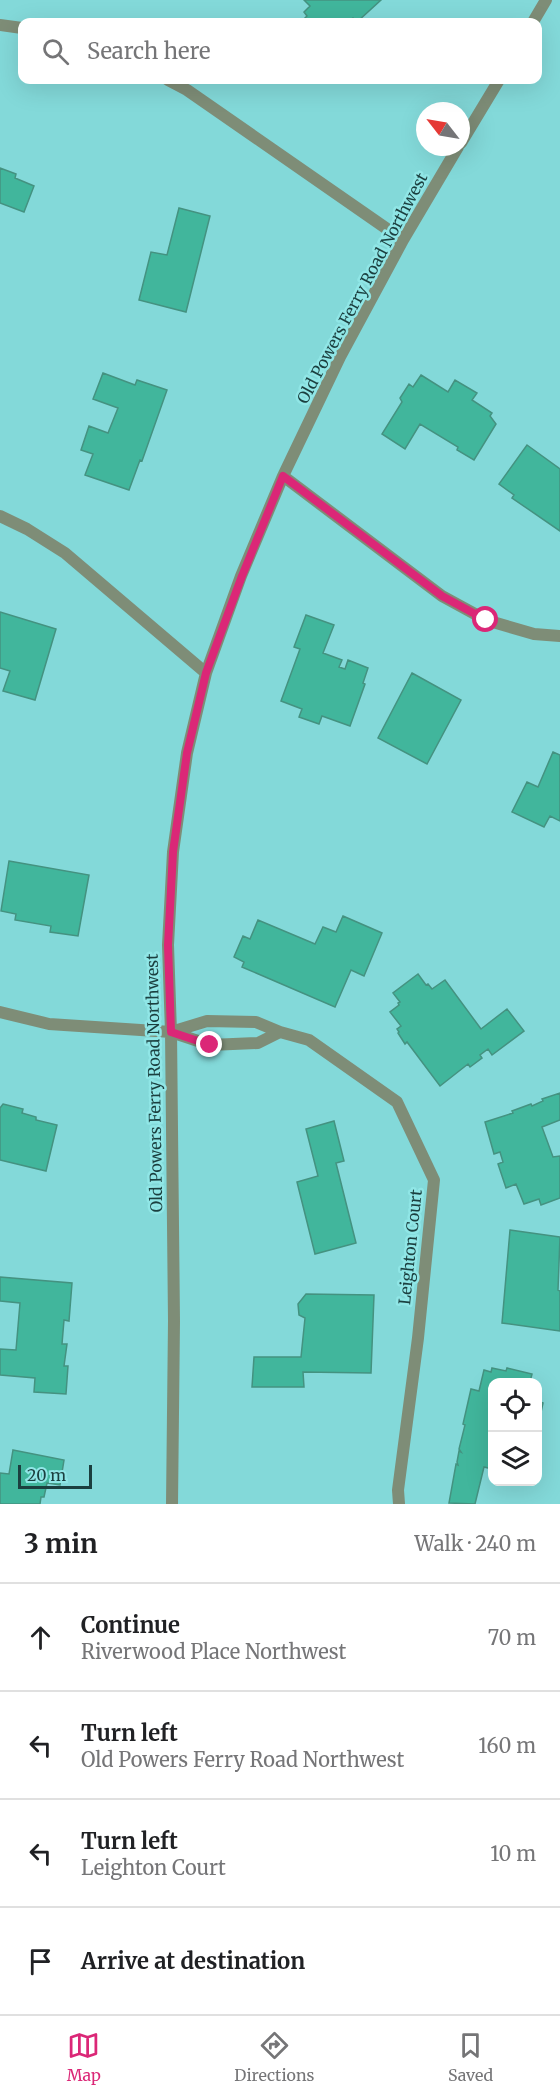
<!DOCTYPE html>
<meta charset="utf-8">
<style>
:root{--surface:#fff;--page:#f2f2f2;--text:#202124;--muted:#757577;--line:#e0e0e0;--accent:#db2777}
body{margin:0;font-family:Merriweather,serif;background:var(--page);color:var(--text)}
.controls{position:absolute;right:18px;bottom:18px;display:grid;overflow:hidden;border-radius:12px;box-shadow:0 6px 24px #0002}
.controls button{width:54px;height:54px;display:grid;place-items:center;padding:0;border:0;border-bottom:2px solid var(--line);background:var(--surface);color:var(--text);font:30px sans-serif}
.compass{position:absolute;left:416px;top:102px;width:54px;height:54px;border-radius:50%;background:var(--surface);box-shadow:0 6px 24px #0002;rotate:301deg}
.scale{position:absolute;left:18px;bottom:15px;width:74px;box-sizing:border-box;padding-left:6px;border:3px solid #1b3f3f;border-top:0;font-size:16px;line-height:21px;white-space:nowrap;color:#1b3f3f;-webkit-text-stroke:4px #90e6e6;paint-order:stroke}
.stop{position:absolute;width:18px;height:18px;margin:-14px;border:4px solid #db2777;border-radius:50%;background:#fff}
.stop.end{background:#db2777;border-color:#fff;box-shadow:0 2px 6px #0008}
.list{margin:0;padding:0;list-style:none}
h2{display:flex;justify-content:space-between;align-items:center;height:78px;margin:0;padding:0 24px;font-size:26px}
h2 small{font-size:20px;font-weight:400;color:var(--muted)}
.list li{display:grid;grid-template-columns:39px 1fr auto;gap:18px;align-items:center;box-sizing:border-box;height:108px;padding:0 24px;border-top:2px solid var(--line)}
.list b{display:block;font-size:22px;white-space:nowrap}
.list p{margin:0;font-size:20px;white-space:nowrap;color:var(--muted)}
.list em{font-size:20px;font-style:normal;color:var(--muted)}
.icon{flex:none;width:33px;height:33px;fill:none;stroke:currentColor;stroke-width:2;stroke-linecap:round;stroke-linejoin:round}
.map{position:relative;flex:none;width:560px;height:1504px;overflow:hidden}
.search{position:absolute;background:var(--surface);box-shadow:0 6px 24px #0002;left:18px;right:18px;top:18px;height:66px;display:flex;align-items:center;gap:15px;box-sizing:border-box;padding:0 21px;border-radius:12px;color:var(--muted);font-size:22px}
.sheet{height:510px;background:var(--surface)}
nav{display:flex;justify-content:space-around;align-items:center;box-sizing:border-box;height:84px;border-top:2px solid var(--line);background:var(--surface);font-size:16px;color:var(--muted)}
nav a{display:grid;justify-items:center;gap:3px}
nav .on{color:var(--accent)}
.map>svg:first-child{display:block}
.building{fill:#41b69c;stroke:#449280;stroke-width:1.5}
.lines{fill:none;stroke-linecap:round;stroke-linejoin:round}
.street{stroke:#7e8d77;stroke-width:12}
.route{stroke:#db2777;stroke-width:8}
.labels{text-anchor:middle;stroke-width:5;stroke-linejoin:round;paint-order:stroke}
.street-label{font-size:16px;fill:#1b3f3f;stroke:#90e6e6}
</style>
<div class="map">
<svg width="560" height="1504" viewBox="0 0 560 1504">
<rect width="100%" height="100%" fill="#83d9d9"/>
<!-- building -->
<path class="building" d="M 304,0 L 381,0 L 357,22 L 353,18 L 348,22 L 301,22 L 307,16 L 304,12 L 310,6 Z
M 0,168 L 16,174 L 15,178 L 34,186 L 24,212 L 0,203 Z
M 179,208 L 210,216 L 186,312 L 139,300 L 151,252 L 167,255 Z
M 103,373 L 135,385 L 137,380 L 167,390 L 142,461 L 140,460 L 129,490 L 85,475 L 93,454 L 81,450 L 89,426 L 108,433 L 118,408 L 93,399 Z
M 421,375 L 448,392 L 455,380 L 477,393 L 472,400 L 492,413 L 490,416 L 496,424 L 474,460 L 457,450 L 458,447 L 420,424 L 405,449 L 382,434 L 402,402 L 400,398 L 409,384 L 413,387 Z
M 527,445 L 560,469 L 560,531 L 512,498 L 514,495 L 499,484 Z
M 0,612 L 56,629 L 35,700 L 3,691 L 10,671 L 0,668 Z
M 306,615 L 334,625 L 323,653 L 342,660 L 339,667 L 345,669 L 348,660 L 368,668 L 363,683 L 365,684 L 350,726 L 322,716 L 319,724 L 299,717 L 302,709 L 281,701 L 300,649 L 294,647 Z
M 412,673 L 461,700 L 427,764 L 378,738 Z
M 553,752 L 560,755 L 560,821 L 550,816 L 544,827 L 512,812 L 527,782 L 538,787 Z
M 9,861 L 89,875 L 78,936 L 50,932 L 51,926 L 15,920 L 16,914 L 1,911 Z
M 343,916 L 382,933 L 364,976 L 351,970 L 335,1007 L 242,967 L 244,962 L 234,957 L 243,936 L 250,939 L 258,920 L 315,944 L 323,927 L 336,932 Z
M 418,974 L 426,985 L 428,984 L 432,989 L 445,980 L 481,1029 L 507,1009 L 524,1031 L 492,1055 L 488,1049 L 480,1055 L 482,1058 L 470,1067 L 468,1064 L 440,1086 L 407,1042 L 405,1044 L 398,1033 L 399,1032 L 397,1029 L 401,1026 L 390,1012 L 399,1005 L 398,1003 L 400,1002 L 393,993 Z
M 560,1093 L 560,1120 L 542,1127 L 553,1157 L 560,1156 L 560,1198 L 541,1205 L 539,1199 L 524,1204 L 516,1184 L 506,1188 L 498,1164 L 503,1162 L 500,1152 L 494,1154 L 485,1122 L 513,1113 L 512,1111 L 531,1104 L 532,1106 L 543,1101 L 542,1099 Z
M 3,1104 L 23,1109 L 22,1113 L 36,1117 L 36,1120 L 57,1125 L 46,1171 L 0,1160 L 0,1108 Z
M 334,1121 L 344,1161 L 336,1163 L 356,1243 L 315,1254 L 297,1182 L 318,1176 L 306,1129 Z
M 510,1230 L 560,1237 L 558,1290 L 560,1291 L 560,1331 L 502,1323 Z
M 0,1277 L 72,1283 L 69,1321 L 64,1320 L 62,1344 L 67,1344 L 64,1366 L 68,1366 L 66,1394 L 34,1392 L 35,1378 L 0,1375 L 0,1349 L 16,1350 L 20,1303 L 0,1301 Z
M 306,1294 L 374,1295 L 371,1373 L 303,1372 L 304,1387 L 252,1387 L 254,1357 L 301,1357 L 305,1318 L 299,1315 L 298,1304 Z
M 492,1368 L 506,1371 L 507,1368 L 532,1374 L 530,1382 L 492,1382 L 492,1469 L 484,1467 L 475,1504 L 449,1503 L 456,1464 L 458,1465 L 457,1462 L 459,1451 L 461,1452 L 459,1449 L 465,1425 L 463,1424 L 471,1389 L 479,1391 L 484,1370 L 491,1372 Z
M 538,1401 L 543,1403 L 538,1426 Z
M 13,1450 L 64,1460 L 60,1485 L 47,1483 L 44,1497 L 41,1497 L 40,1504 L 0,1504 L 0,1473 L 9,1474 Z"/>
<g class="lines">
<!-- street -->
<path class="street" d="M 533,22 L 546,0
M 0,25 L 22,28
M 168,80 L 187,90 L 403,240
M 461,143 L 499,80
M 283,476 L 442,596 L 486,620 L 534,634 L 560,636
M 0,516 L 27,529 L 65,553 L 206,673
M 0,1012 L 49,1024 L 171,1032 L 210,1045 L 258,1043 L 280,1032
M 171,1032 L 207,1021 L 256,1022 L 280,1032 L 309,1040 L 397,1102 L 434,1180 L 418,1338 L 398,1490 L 399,1504
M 172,1504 L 174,1321 L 171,1032 L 168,945 L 173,852 L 187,753 L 206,673 L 241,576 L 283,476 L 340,357 L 403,240 L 458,147"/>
</g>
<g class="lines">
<!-- route -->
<path class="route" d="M 210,1045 L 171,1032 L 168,945 L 173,852 L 187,753 L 206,673 L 242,576 L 283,476 L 442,596 L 486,620"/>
</g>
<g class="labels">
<!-- street labels -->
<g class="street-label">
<text transform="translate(362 288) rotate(-62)" y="6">Old Powers Ferry Road Northwest</text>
<text transform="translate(154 1083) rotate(-91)" y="6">Old Powers Ferry Road Northwest</text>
<text transform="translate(410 1247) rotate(-84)" y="6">Leighton Court</text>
</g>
</g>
</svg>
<div class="controls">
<button><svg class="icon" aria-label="locate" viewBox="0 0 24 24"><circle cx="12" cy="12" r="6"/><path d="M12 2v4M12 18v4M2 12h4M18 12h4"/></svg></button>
<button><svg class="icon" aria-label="layers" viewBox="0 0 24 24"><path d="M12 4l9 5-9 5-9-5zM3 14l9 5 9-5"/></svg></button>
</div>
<svg class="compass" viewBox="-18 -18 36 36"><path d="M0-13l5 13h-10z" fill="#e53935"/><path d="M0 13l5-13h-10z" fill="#757577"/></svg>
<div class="scale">20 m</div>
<div class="stop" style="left:486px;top:620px"></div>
<div class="stop end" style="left:210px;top:1045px"></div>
<div class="search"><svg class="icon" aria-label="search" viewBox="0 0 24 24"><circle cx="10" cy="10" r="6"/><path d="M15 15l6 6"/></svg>Search here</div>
</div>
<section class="sheet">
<h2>3 min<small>Walk · 240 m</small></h2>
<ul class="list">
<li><svg class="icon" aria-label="ahead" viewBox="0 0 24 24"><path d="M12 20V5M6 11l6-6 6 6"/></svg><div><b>Continue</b><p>Riverwood Place Northwest</p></div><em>70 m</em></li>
<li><svg class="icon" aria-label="left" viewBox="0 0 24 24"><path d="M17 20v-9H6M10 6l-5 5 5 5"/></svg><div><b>Turn left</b><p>Old Powers Ferry Road Northwest</p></div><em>160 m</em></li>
<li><svg class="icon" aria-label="left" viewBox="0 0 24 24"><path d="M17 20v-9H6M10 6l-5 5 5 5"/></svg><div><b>Turn left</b><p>Leighton Court</p></div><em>10 m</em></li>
<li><svg class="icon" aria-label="arrive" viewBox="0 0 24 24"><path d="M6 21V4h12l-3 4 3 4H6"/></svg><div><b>Arrive at destination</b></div></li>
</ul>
</section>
<nav>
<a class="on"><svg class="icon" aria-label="map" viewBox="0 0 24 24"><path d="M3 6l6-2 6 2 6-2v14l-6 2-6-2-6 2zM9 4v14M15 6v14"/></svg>Map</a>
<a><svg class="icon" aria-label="directions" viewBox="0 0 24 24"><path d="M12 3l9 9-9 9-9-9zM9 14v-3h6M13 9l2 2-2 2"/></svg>Directions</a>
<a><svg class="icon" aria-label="saved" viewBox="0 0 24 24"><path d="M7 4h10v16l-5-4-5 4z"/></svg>Saved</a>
</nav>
